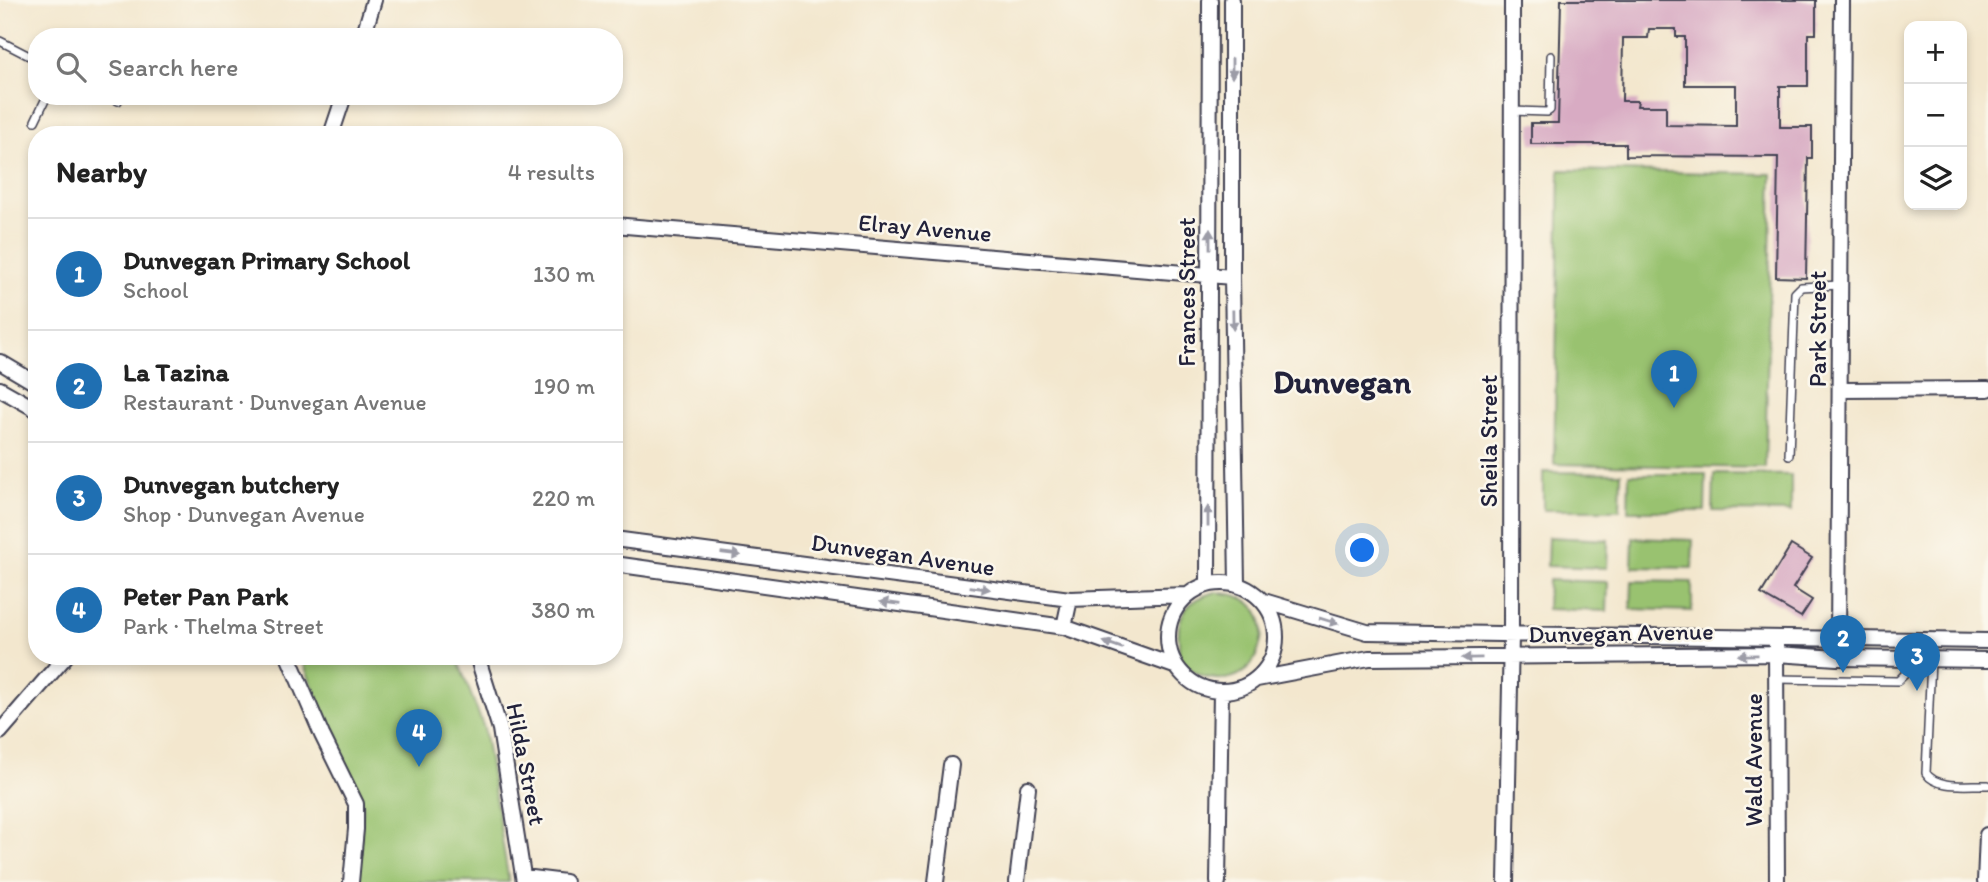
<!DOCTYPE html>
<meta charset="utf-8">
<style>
:root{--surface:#fff;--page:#f6f6f6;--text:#222;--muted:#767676;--line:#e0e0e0;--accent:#1f6fb2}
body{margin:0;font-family:Itim,sans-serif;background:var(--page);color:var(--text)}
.controls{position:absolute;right:21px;top:21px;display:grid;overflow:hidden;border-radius:14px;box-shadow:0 4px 10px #0003}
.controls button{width:63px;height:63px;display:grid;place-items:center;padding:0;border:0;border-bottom:2px solid var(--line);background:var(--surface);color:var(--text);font:35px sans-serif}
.you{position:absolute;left:1363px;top:551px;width:24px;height:24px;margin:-18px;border:5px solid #fff;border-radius:50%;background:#1a73e8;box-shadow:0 0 0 10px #1a73e833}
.badge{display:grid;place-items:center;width:46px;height:46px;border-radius:50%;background:var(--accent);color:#fff;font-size:23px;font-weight:700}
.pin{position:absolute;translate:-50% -58px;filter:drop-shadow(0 2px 4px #0008)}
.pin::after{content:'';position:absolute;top:37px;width:24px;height:21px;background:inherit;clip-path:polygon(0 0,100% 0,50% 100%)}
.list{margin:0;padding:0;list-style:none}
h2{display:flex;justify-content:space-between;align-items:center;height:91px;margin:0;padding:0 28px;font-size:30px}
h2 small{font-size:23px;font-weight:400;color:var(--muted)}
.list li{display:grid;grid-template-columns:46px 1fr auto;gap:21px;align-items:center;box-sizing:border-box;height:112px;padding:0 28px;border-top:2px solid var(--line)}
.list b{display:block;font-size:26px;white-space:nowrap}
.list p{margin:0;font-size:23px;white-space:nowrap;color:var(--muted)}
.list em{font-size:23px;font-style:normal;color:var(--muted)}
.icon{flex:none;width:38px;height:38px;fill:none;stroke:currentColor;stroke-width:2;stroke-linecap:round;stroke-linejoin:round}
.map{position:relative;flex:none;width:1988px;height:882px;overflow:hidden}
.search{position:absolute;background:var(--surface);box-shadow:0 4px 10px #0003;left:28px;top:28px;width:595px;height:77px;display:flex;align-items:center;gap:18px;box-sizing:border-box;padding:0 24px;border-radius:28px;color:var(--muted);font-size:26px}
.panel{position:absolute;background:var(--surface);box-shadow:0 4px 10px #0003;left:28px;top:126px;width:595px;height:539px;border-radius:28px}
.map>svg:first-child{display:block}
.green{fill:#99c26f;stroke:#5e7255;stroke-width:2}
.building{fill:#d8abc3;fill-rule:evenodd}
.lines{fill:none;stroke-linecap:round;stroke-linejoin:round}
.lane-casing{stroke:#414051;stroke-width:10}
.street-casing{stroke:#414051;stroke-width:18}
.lane{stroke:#fff;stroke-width:7}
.street{stroke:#fff;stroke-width:14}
.oneway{fill:#9c9ca7}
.labels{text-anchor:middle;stroke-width:5;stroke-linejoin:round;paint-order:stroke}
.street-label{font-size:24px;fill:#22223b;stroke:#fbf7ec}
.district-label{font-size:32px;font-weight:bold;fill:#22223b;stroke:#fbf7ec}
</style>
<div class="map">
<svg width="1988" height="882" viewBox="0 0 1988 882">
<rect width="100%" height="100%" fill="#fbf7ec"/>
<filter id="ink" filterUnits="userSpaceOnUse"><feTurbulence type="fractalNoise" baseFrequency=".0143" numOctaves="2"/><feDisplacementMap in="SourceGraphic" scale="14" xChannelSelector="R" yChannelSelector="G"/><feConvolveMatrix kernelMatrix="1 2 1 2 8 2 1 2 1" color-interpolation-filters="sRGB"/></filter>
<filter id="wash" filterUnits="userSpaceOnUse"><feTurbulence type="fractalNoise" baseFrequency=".00686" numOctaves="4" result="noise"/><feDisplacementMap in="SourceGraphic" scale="28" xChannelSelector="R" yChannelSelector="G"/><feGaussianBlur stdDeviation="1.57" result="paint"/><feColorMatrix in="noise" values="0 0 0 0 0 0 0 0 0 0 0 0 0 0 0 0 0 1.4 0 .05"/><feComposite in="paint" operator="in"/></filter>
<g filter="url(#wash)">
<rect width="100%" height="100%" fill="#f3e7ce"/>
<!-- green -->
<path class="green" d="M 1560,170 L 1772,174 L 1765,468 L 1554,464 Z
M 1543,472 L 1621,473 L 1620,510 L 1543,510 Z
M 1629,474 L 1706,474 L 1705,511 L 1628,511 Z
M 1714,474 L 1791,475 L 1791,512 L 1713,511 Z
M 1548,537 L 1608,540 L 1607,568 L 1547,566 Z
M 1633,538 L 1693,540 L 1692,568 L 1632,567 Z
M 1548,580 L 1608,582 L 1607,611 L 1547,609 Z
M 1632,581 L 1692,582 L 1692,611 L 1631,609 Z
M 1216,592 C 1222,594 1230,593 1237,596 C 1265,606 1267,633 1255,658 C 1242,686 1202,685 1183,662 C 1178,655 1179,650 1179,642 C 1176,614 1188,599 1216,592 Z
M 300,656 L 456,656 L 484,728 L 509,882 L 357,882 L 363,806 Z"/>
<g id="blocks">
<!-- building -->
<path class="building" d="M 1561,0 L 1816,0 L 1816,34 L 1808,34 L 1808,86 L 1780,86 L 1780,127 L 1812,127 L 1812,158 L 1808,158 L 1806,278 L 1776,277 L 1778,157 L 1626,156 L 1626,144 L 1531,144 L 1531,123 L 1558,123 ZM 1649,29 L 1676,29 L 1676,37 L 1685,37 L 1685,85 L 1736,85 L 1736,126 L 1666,125 L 1666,106 L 1637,106 L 1638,101 L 1622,101 L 1623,38 L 1648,38 Z
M 1791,545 L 1812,558 L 1793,588 L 1812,600 L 1801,617 L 1761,594 Z"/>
</g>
</g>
<g filter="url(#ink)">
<use href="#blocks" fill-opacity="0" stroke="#414051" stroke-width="2"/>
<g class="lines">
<defs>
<path id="lane" d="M 0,41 L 37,60
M 109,96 L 118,101
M 1512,111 L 1547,112 L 1550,110 L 1551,56
M 35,121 L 47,96
M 1789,455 L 1795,293 L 1801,287 L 1840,285
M 1931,659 L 1926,773 C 1937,790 1970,784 1988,785
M 1776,679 L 1898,681 L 1905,674 L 1913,640"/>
<path id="street" d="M 1232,0 L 1232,277 L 1237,584
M 363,37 L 374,0
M 331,135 L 344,96
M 614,225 L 1232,277
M 0,362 L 37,384
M 0,389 L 37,410
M 1841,390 L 1988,389
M 614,539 L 1070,599 L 1187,595
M 614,564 L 1064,627 L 1177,667
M1168 637a54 54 0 1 1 108 0a54 54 0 1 1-108 0Z
M 1208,584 L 1210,0
M 1264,601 L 1367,632 L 1988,641
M 1064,627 L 1070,599
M 1776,645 L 1777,882
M 1838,646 L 1842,0
M 288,656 L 322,735 L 356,804 L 356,829 L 351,882
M 477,656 L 500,729 L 524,882
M 1257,679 L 1369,658 L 1776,654 L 1837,658 L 1988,660
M 0,732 L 66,656
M 524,877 L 565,882
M 936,882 L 951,765
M 1017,882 L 1028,788
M 1218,882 L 1221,691
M 1506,882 L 1511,635 L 1512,0
M 1985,882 L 1987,835"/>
</defs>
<!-- lane casing -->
<use href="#lane" class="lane-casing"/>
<!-- street casing -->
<use href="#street" class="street-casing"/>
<!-- lane -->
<use href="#lane" class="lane"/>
<!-- street -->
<use href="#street" class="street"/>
</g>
<!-- one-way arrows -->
<defs><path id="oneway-solid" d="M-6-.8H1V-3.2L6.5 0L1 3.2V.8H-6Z" transform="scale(1.75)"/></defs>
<g class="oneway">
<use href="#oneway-solid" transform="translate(1232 68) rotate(90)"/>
<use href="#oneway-solid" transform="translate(1210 239) rotate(-90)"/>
<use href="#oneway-solid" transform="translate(1233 320) rotate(89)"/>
<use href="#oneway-solid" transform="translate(1208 516) rotate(-90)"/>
<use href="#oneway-solid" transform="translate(731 554) rotate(7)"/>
<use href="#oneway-solid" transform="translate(980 588) rotate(8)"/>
<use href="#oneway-solid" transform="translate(890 603) rotate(-172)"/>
<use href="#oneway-solid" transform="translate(1329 621) rotate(17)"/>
<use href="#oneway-solid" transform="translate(1113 645) rotate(-161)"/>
<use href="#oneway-solid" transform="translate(1748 655) rotate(179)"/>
<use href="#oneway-solid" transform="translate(1472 658) rotate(179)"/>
</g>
</g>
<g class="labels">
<!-- street labels -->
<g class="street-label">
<text transform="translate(925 228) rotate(5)" y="8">Elray Avenue</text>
<text transform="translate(1187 292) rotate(-90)" y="8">Frances Street</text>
<text transform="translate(1818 329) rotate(-90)" y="8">Park Street</text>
<text transform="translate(1489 441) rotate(-90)" y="8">Sheila Street</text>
<text transform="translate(903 555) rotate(8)" y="8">Dunvegan Avenue</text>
<text transform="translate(1621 633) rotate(-1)" y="8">Dunvegan Avenue</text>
<text transform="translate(1754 760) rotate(-90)" y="8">Wald Avenue</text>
<text transform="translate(526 764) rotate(79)" y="8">Hilda Street</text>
</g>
<!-- district labels -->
<g class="district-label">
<text x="1342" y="393">Dunvegan</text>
</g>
</g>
</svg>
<div class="controls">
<button>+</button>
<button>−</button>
<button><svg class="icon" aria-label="layers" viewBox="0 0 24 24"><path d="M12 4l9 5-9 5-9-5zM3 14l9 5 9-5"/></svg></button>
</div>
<div class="you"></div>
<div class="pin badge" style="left:1674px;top:408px">1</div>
<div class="pin badge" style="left:1843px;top:673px">2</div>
<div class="pin badge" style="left:1917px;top:691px">3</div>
<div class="pin badge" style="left:419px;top:767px">4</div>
<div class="search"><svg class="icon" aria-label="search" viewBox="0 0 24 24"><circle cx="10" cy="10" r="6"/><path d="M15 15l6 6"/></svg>Search here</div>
<section class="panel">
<h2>Nearby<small>4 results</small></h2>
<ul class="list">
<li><span class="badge">1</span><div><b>Dunvegan Primary School</b><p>School</p></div><em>130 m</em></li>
<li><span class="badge">2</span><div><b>La Tazina</b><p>Restaurant · Dunvegan Avenue</p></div><em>190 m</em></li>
<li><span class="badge">3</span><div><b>Dunvegan butchery</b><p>Shop · Dunvegan Avenue</p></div><em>220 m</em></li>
<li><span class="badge">4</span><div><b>Peter Pan Park</b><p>Park · Thelma Street</p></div><em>380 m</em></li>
</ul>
</section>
</div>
